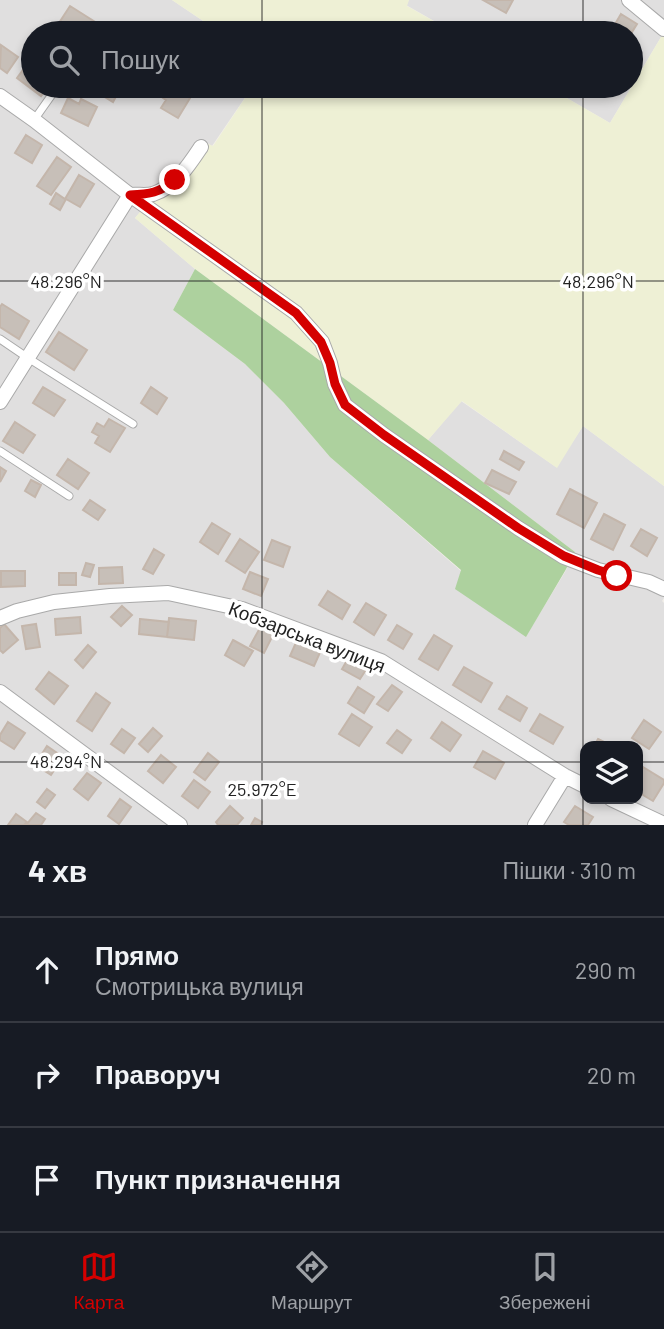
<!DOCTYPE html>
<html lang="uk">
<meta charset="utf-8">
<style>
:root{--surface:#171b24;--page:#20242c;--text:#f1f3f6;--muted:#9ea1a6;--line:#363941;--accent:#d40000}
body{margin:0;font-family:Barlow,sans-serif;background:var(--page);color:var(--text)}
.controls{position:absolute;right:21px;bottom:21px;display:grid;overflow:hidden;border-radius:14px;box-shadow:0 4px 10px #0003}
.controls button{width:63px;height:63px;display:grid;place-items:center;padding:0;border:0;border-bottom:2px solid var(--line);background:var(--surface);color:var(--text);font:35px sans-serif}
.stop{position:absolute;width:21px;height:21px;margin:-16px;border:5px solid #d40000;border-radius:50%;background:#fff}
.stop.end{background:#d40000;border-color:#fff;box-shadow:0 2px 7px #0008}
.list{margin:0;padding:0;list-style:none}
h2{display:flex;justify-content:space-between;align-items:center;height:91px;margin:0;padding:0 28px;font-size:30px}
h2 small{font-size:23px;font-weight:400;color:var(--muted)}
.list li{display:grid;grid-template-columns:46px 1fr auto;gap:21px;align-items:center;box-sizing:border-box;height:105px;padding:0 28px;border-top:2px solid var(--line)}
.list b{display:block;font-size:26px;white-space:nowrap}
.list p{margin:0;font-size:23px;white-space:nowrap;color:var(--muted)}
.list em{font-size:23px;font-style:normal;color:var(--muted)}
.icon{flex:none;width:38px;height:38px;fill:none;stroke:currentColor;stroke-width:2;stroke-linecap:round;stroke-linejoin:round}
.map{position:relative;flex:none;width:664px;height:825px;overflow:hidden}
.search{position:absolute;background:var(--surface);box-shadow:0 4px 10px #0003;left:21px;right:21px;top:21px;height:77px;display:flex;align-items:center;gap:18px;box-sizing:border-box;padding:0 24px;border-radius:38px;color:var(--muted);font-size:26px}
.sheet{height:406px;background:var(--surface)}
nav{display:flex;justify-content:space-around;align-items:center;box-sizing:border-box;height:98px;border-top:2px solid var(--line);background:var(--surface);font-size:19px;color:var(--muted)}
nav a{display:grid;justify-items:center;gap:4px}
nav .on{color:var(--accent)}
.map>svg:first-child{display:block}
.residential{fill:#e0dfdf;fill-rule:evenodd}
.farmland{fill:#eef0d5}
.forest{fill:#add19e}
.building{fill:#c7bfb8;stroke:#c4b6ab;stroke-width:2}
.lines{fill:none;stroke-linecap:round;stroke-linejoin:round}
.lane-casing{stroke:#a9a9a9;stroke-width:9}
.street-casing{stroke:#a9a9a9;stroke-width:16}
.lane{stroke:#fff;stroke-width:7}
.street{stroke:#fff;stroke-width:14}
.route{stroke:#d40000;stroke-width:9}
.ticks{fill:none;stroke:#222;stroke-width:2;stroke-opacity:0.45}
.labels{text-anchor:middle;stroke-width:7;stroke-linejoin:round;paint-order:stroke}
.street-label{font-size:19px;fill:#222;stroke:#fff}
.ticks-label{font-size:18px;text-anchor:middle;fill:#222;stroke:#fff;stroke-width:7;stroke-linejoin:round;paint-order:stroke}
</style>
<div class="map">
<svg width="664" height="825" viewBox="0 0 664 825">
<rect width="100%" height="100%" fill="#f2efe9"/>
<!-- residential -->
<path class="residential" d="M 0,0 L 172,0 L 221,33 L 33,33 L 33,86 L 253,86 L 212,146 L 200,140 L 135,218 L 195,269 L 173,310 L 245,364 L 284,403 L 330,457 L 461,571 L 456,589 L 526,636 L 565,572 L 575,552 L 428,440 L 461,401 L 556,467 L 583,426 L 664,486 L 664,598 L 662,601 L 664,603 L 664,825 L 0,825 ZM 585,746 L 638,746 L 638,799 L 585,799 Z
M 409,0 L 664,0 L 664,32 L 610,123 L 546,86 L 631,86 L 631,33 L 455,33 L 406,5 Z"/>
<!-- farmland -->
<path class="farmland" d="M 172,0 L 409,0 L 407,6 L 455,33 L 221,33 Z
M 664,32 L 664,486 L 583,426 L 557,468 L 462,401 L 428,440 L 195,269 L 135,218 L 200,140 L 213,146 L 253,86 L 546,86 L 610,123 Z"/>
<!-- forest -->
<path class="forest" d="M 195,269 L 428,440 L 575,552 L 565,571 L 526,637 L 455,589 L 461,570 L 330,457 L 284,403 L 245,364 L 173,310 Z"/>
<!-- building -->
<path class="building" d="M 483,0 L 513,0 L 506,13 Z
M 70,6 L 100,25 L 95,33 L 76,33 L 59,23 Z
M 621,14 L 637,24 L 632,32 L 626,28 L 623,33 L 615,33 L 611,31 Z
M 1,45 L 18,57 L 7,73 L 0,68 Z
M 28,63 L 33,67 L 33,86 L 49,86 L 41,96 L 17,78 Z
M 65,86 L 79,86 L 73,94 L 64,87 Z
M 109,86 L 121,87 L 113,102 L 103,96 Z
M 171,86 L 190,98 L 178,118 L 161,108 L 166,100 L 163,98 Z
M 68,98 L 79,104 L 81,99 L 97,107 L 88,126 L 61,113 Z
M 26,135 L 42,145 L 32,163 L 15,153 Z
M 57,157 L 71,167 L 51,195 L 37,186 Z
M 79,175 L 94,184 L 80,207 L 66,199 L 60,210 L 50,204 L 56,193 L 65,199 Z
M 2,304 L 29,321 L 19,339 L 0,327 L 0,307 Z
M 59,332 L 87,350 L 74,370 L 46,352 Z
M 43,387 L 65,400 L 54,416 L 33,403 Z
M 151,387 L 167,398 L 157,414 L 141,403 Z
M 109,419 L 125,428 L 110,452 L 95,443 L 99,436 L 92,432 L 97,423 L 104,427 Z
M 15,422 L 35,435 L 23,453 L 3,441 Z
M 504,451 L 524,462 L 519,470 L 500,459 Z
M 68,459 L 89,473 L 78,489 L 57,475 Z
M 0,467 L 6,471 L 0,482 Z
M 492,470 L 516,482 L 509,494 L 485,483 Z
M 31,480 L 41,485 L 35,497 L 25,491 Z
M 570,489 L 597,503 L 584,528 L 557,514 Z
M 90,500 L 105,510 L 98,520 L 83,510 Z
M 604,514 L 625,525 L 613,550 L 591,539 Z
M 212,523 L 230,534 L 218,554 L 200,542 Z
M 641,529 L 657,538 L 647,556 L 631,546 Z
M 240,539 L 259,552 L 245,573 L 226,561 Z
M 272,540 L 290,547 L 283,567 L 264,560 Z
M 154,549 L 164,555 L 153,574 L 143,569 Z
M 86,563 L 94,565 L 90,577 L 82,575 Z
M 122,567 L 123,583 L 99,584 L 99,568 Z
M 1,571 L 25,571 L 25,586 L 1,587 Z
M 250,572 L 268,579 L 261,596 L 243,589 Z
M 59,573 L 76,573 L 76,585 L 59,585 Z
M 328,591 L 350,605 L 342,619 L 319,605 Z
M 366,603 L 386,615 L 374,635 L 354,622 Z
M 122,606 L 132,615 L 121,626 L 111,617 Z
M 80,617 L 81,633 L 56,635 L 55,619 Z
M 169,618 L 196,621 L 194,640 L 167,637 Z
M 140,619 L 169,622 L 167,637 L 139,634 Z
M 4,624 L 18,640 L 3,653 L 0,650 L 0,628 Z
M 36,624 L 40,647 L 26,649 L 22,626 Z
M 397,625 L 412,634 L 403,649 L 388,640 Z
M 261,626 L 274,633 L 264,653 L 250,646 Z
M 434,635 L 452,646 L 438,670 L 419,659 Z
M 298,638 L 322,648 L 314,666 L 290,656 Z
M 233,640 L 253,651 L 244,666 L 225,655 Z
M 88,645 L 96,652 L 83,668 L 75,660 Z
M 349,657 L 367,668 L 360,679 L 342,669 Z
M 464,667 L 492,683 L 481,702 L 453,685 Z
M 49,672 L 68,686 L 54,704 L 36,689 Z
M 392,685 L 402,692 L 388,711 L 377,704 Z
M 358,687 L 374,697 L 364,713 L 348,703 Z
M 96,693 L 110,703 L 92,731 L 77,721 Z
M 507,696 L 527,708 L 520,721 L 499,709 Z
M 352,714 L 372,727 L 359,746 L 339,734 Z
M 540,714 L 563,727 L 553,744 L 530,731 Z
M 644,720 L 661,732 L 649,749 L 632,738 Z
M 8,722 L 25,733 L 14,749 L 0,740 L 0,735 Z
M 442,722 L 461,735 L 450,751 L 431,738 Z
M 153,728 L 162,736 L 148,752 L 139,744 Z
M 122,729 L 135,738 L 124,753 L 111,744 Z
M 397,730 L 411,740 L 402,753 L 387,743 Z
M 598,739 L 612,746 L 594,746 Z
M 47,746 L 63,757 L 51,775 L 35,765 Z
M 483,751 L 504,763 L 495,779 L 474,767 Z
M 208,753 L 219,762 L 205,780 L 194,772 Z
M 161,755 L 176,767 L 163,783 L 148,771 Z
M 643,767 L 664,780 L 664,783 L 653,801 L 638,792 L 638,776 Z
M 87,773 L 101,783 L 88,800 L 74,789 Z
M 194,780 L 210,792 L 198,808 L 182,796 Z
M 47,789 L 55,795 L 45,808 L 37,802 Z
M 120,799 L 131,807 L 119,824 L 108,816 Z
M 230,806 L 243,818 L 237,825 L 218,825 L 216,822 Z
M 575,806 L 593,817 L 588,825 L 569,825 L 564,822 Z
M 36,813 L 45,819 L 41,825 L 26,825 Z
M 16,814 L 27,822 L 24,825 L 8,825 Z
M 255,818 L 262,822 L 260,825 L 251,825 Z"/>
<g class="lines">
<defs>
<path id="lane" d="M 34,120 L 58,86
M 0,339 L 28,358 L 133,424
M 0,451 L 69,496"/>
<path id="street" d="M 629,0 L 664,29
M 0,96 L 34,120 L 130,195 L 296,313 L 322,342 L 330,363 L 335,384 L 345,405 L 384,435 L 518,528 L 564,557 L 598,570 L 649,582 L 664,589
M 130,195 C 137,194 146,196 153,194 C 175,187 189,165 201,147
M 0,402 L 130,195
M 0,618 L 17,611 L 54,602 L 110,596 L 168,593 L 242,609 L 381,661 L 565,776 L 585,786
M 0,692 L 180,825
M 611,799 L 664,824
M 535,825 L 565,776"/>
</defs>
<!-- lane casing -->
<use href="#lane" class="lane-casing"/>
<!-- street casing -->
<use href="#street" class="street-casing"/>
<!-- lane -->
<use href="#lane" class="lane"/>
<!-- street -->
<use href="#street" class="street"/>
</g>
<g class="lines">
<!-- route -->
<path class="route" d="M 175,180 C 159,193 150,194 130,195 L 296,313 L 321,342 L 330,363 L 335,384 L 345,405 L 384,435 L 518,528 L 564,556 L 598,570 L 617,576"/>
</g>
<!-- ticks -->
<path class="ticks" d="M 262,0 L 262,33M 583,0 L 583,33M 262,86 L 262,825M 583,86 L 583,825M 0,281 L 664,281M 0,762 L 585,762M 638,762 L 664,762"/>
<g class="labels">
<!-- street labels -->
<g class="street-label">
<text transform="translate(307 637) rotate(21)" y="7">Кобзарська вулиця</text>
</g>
</g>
<g class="ticks-label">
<text x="66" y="288">48.296°N</text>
<text x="598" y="288">48.296°N</text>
<text x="66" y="768">48.294°N</text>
<text x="262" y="796">25.972°E</text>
</g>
</svg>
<div class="controls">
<button><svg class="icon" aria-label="layers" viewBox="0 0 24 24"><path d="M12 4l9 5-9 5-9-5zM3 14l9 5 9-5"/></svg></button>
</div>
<div class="stop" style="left:617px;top:576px"></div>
<div class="stop end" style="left:175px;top:180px"></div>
<div class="search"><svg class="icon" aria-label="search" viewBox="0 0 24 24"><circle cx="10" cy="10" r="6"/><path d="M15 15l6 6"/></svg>Пошук</div>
</div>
<section class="sheet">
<h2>4 хв<small>Пішки · 310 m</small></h2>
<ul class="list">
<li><svg class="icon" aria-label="ahead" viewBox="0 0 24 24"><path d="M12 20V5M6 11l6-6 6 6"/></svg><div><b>Прямо</b><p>Смотрицька вулиця</p></div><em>290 m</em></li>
<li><svg class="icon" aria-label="right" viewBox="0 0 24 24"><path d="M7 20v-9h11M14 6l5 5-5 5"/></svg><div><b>Праворуч</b></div><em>20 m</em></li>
<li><svg class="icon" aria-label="arrive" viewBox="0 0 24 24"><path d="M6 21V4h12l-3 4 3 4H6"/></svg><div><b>Пункт призначення</b></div></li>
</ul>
</section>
<nav>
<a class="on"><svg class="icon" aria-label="map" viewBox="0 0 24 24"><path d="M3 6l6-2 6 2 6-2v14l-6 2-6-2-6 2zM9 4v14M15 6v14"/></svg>Карта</a>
<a><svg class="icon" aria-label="directions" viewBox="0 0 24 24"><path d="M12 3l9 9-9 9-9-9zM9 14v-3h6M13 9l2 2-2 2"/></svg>Маршрут</a>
<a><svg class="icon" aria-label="saved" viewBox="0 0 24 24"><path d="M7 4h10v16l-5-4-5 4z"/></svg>Збережені</a>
</nav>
